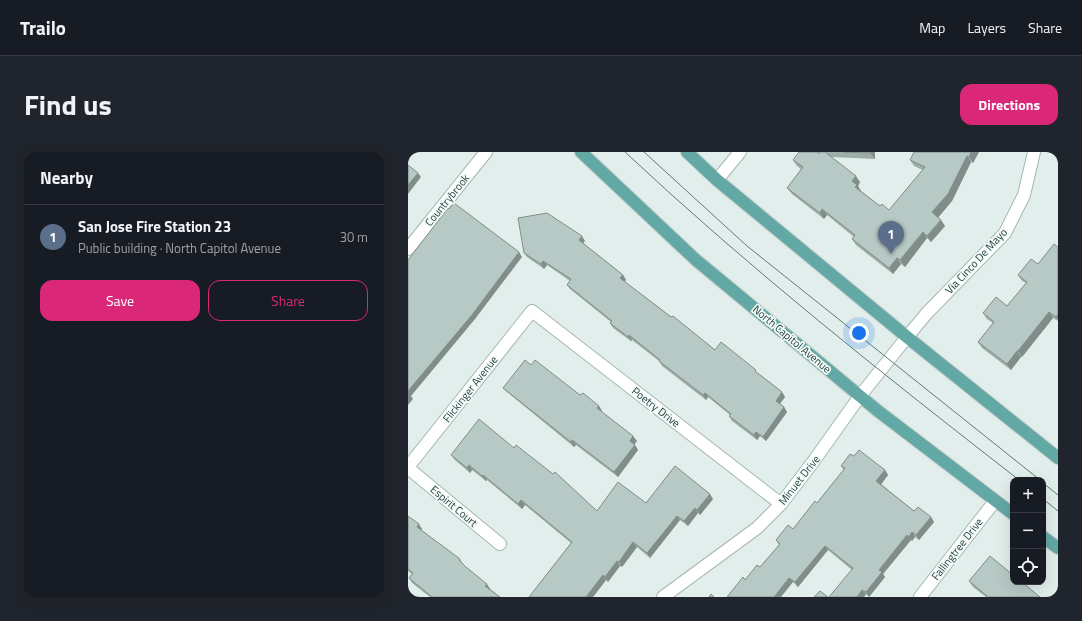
<!DOCTYPE html>
<meta charset="utf-8">
<style>
:root{--surface:#171b24;--page:#20242c;--text:#f1f3f6;--muted:#9ea1a6;--line:#363941;--accent:#db2777}
body{margin:0;font-family:"Titillium Web",sans-serif;background:var(--page);color:var(--text)}
.controls{position:absolute;right:12px;bottom:12px;display:grid;overflow:hidden;border-radius:8px;box-shadow:0 4px 16px #0002}
.controls button{width:36px;height:36px;display:grid;place-items:center;padding:0;border:0;border-bottom:1px solid var(--line);background:var(--surface);color:var(--text);font:20px sans-serif}
.you{position:absolute;left:451px;top:181px;width:14px;height:14px;margin:-10px;border:3px solid #fff;border-radius:50%;background:#1a73e8;box-shadow:0 0 0 6px #1a73e833}
.badge{display:grid;place-items:center;width:26px;height:26px;border-radius:50%;background:var(--accent);color:#fff;font-size:13px;font-weight:700}
.pin{position:absolute;translate:-50% -33px;filter:drop-shadow(0 1px 2px #0008)}
.pin::after{content:'';position:absolute;top:21px;width:14px;height:12px;background:inherit;clip-path:polygon(0 0,100% 0,50% 100%)}
.list{margin:0;padding:0;list-style:none}
h2{display:flex;justify-content:space-between;align-items:center;height:52px;margin:0;padding:0 16px;font-size:17px}
h2 small{font-size:13px;font-weight:400;color:var(--muted)}
.list li{display:grid;grid-template-columns:26px 1fr auto;gap:12px;align-items:center;box-sizing:border-box;height:64px;padding:0 16px;border-top:1px solid var(--line)}
.list b{display:block;font-size:15px;white-space:nowrap}
.list p{margin:0;font-size:13px;white-space:nowrap;color:var(--muted)}
.list em{font-size:13px;font-style:normal;color:var(--muted)}
.actions{display:flex;gap:8px;padding:12px 16px}
.actions a{flex:1;padding:9px 0;border:1px solid var(--accent);border-radius:12px;text-align:center;font-size:14px;color:var(--accent)}
.actions .main{background:var(--accent);color:#fff}
.icon{flex:none;width:22px;height:22px;fill:none;stroke:currentColor;stroke-width:2;stroke-linecap:round;stroke-linejoin:round}
.map{position:relative;flex:none;width:650px;height:445px;overflow:hidden;border-radius:12px}
header{display:flex;align-items:center;gap:24px;box-sizing:border-box;height:56px;padding:0 20px;background:var(--surface);border-bottom:1px solid var(--line)}
header strong{font-size:19px}
nav{display:flex;gap:22px;margin-inline-start:auto;font-size:14px}
.intro{display:flex;align-items:center;justify-content:space-between;box-sizing:border-box;height:96px;padding:0 24px}
h1{margin:0;font-size:28px}
.button{padding:10px 18px;border-radius:12px;background:var(--accent);color:#fff;font-size:14px;font-weight:700}
main{display:flex;gap:24px;padding:0 24px}
aside{flex:1;background:var(--surface);border-radius:12px;box-shadow:0 4px 16px #0002}
.map>svg:first-child{display:block}
.lines{fill:none;stroke-linecap:round;stroke-linejoin:round}
.minor-casing{stroke:#a4b7b4;stroke-width:14}
.tertiary-casing{stroke:#a4b7b4;stroke-width:14}
.primary-casing{stroke:#c1cac9;stroke-width:14}
.minor{stroke:#fff;stroke-width:12}
.tertiary{stroke:#fff;stroke-width:12}
.primary{stroke:#62a8a4;stroke-width:12}
.tram{stroke:#5b7d7a;stroke-width:1}
.wall{fill:#9dada9}
.shaded-wall{fill:#808d8a}
.building{fill:#b7c9c5;stroke:#808d8a}
.labels{text-anchor:middle;stroke-width:3.5;stroke-linejoin:round;paint-order:stroke}
.street-label{font-size:11px;fill:#20413f;stroke:#f3faf8}
</style>
<header>
<strong>Trailo</strong>
<nav><a>Map</a><a>Layers</a><a>Share</a></nav>
</header>
<div class="intro"><h1>Find us</h1><a class="button">Directions</a></div>
<main>
<aside>
<h2>Nearby<small></small></h2>
<ul class="list">
<li><span class="badge" style="background:#5c6f8a">1</span><div><b>San Jose Fire Station 23</b><p>Public building · North Capitol Avenue</p></div><em>30 m</em></li>
</ul>
<div class="actions"><a class="main">Save</a><a>Share</a></div>
</aside>
<div class="map">
<svg width="650" height="445" viewBox="0 0 650 445">
<rect width="100%" height="100%" fill="#e2eeeb"/>
<g class="lines">
<defs>
<path id="minor" d="M 309,28 L 332,0
M 0,97 L 78,0
M 0,315 L 124,159 L 373,352
M 0,316 L 92,392
M 255,445 L 349,376 L 373,352 L 405,310 L 452,244 L 499,185
M 512,445 L 587,349"/>
<path id="tertiary" d="M 499,185 L 519,161 L 597,81 L 616,43 L 626,0"/>
<path id="primary" d="M 173,0 L 288,108 L 470,259 L 605,362
M 279,0 L 309,28 L 499,185 L 650,306
M 635,385 L 650,396"/>
</defs>
<!-- minor casing -->
<use href="#minor" class="minor-casing"/>
<!-- tertiary casing -->
<use href="#tertiary" class="tertiary-casing"/>
<!-- primary casing -->
<use href="#primary" class="primary-casing"/>
<!-- minor -->
<use href="#minor" class="minor"/>
<!-- tertiary -->
<use href="#tertiary" class="tertiary"/>
<!-- primary -->
<use href="#primary" class="primary"/>
<!-- tram -->
<path class="tram" d="M 217,0 C 342,117 476,223 611,328
M 236,0 L 339,94 L 632,328
M 635,331 L 650,343
M 635,347 L 650,359"/>
</g>
<!-- wall -->
<path class="wall" d="M 411,0 L 467,0 L 467,7 L 424,5 L 452,30 L 450,34 L 453,39 L 472,54 L 481,58 L 515,18 L 506,14 L 502,8 L 571,0 L 565,11 L 563,10 L 544,49 L 530,65 L 537,74 L 523,90 L 519,86 L 497,115 L 493,112 L 485,122 L 448,93 L 444,87 L 446,85 L 419,63 L 416,67 L 384,42 L 379,36 L 393,17 L 389,14 L 385,8 L 411,2 Z
M 177,89 L 175,91 L 215,123 L 218,128 L 216,129 L 307,198 L 351,222 L 374,240 L 377,245 L 372,252 L 376,255 L 379,260 L 358,289 L 352,284 L 349,288 L 324,269 L 321,264 L 322,263 L 300,245 L 298,248 L 254,214 L 251,209 L 224,188 L 223,189 L 205,176 L 202,171 L 203,170 L 162,137 L 159,133 L 162,129 L 139,113 L 136,117 L 119,105 L 116,101 Z
M 650,95 L 650,169 L 645,166 L 614,205 L 613,205 L 603,218 L 574,196 L 570,190 L 585,171 L 579,167 L 575,161 L 599,154 L 618,131 L 614,129 L 610,123 L 630,112 Z
M 123,213 L 191,254 L 194,259 L 194,260 L 225,284 L 229,289 L 226,292 L 230,298 L 210,325 L 168,293 L 166,295 L 99,240 L 95,236 Z
M 106,296 L 189,359 L 238,351 L 305,347 L 292,363 L 290,361 L 280,374 L 272,368 L 242,406 L 229,395 L 214,415 L 212,414 L 200,430 L 198,428 L 185,445 L 121,445 L 163,391 L 117,353 L 114,357 L 79,328 L 78,329 L 64,318 L 62,321 L 47,308 L 43,303 Z
M 446,304 L 477,318 L 480,323 L 473,332 L 506,359 L 523,365 L 526,370 L 511,388 L 507,385 L 504,389 L 503,388 L 475,422 L 477,425 L 461,445 L 458,442 L 456,445 L 444,418 L 420,398 L 390,435 L 385,430 L 319,445 L 337,428 L 352,415 L 371,393 L 368,388 L 385,377 L 409,351 L 436,318 L 433,314 Z
M 0,364 L 14,377 L 13,378 L 52,407 L 55,412 L 82,437 L 92,445 L 22,445 L 4,431 L 1,426 L 4,422 L 0,419 Z
M 561,429 L 632,445 L 578,445 L 565,435 Z"/>
<!-- shaded-wall -->
<path class="shaded-wall" d="M 463,0 L 467,0 L 467,7 L 462,1 Z
M 563,0 L 571,0 L 565,11 L 561,5 Z
M 559,4 L 563,10 L 544,49 L 529,67 L 524,60 Z
M 10,21 L 13,25 L 0,42 L 0,33 Z
M 448,24 L 452,30 L 450,34 L 453,39 L 452,41 L 444,29 Z
M 414,57 L 419,63 L 416,67 L 412,61 Z
M 533,68 L 537,74 L 523,90 L 519,84 Z
M 515,80 L 519,86 L 497,115 L 492,108 Z
M 174,84 L 177,89 L 174,92 L 171,88 Z
M 111,100 L 114,105 L 67,167 L 3,244 L 5,247 L 0,253 L 0,239 Z
M 489,106 L 493,112 L 485,122 L 481,116 Z
M 135,109 L 139,113 L 136,117 L 133,112 Z
M 215,123 L 218,128 L 215,131 L 212,126 Z
M 641,160 L 645,166 L 614,205 L 610,199 Z
M 650,162 L 650,168 L 648,165 Z
M 221,183 L 224,188 L 223,189 L 220,185 Z
M 609,199 L 613,205 L 603,218 L 599,212 Z
M 374,240 L 377,245 L 371,253 L 368,249 Z
M 297,241 L 300,245 L 298,248 L 295,243 Z
M 191,254 L 194,259 L 192,261 L 189,256 Z
M 376,255 L 379,260 L 358,289 L 355,285 Z
M 348,280 L 352,284 L 349,288 L 346,283 Z
M 225,284 L 229,289 L 225,294 L 222,289 Z
M 164,288 L 168,293 L 166,295 L 163,290 Z
M 227,293 L 230,298 L 210,325 L 206,320 Z
M 61,313 L 64,318 L 62,321 L 59,316 Z
M 477,318 L 480,323 L 472,334 L 468,329 Z
M 75,323 L 79,328 L 78,329 L 74,324 Z
M 302,342 L 305,347 L 292,363 L 289,358 Z
M 113,348 L 117,353 L 114,357 L 110,352 Z
M 287,356 L 290,361 L 280,374 L 276,369 Z
M 269,364 L 272,368 L 242,406 L 239,401 Z
M 523,365 L 526,370 L 511,388 L 508,383 Z
M 11,372 L 14,377 L 12,380 L 9,375 Z
M 504,380 L 507,385 L 504,389 L 501,385 Z
M 499,383 L 503,388 L 475,422 L 477,425 L 461,445 L 458,440 L 471,418 Z
M 225,390 L 229,395 L 214,415 L 211,410 Z
M 417,394 L 420,398 L 390,435 L 387,430 Z
M 209,409 L 212,414 L 200,430 L 197,425 Z
M 195,423 L 198,428 L 185,445 L 178,445 Z
M 381,426 L 385,430 L 373,445 L 366,445 Z
M 79,432 L 82,437 L 81,439 L 77,434 Z
M 454,438 L 458,442 L 456,445 L 449,445 Z"/>
<!-- building -->
<path class="building" d="M 391,0 L 409,0 L 411,2 L 411,0 L 417,0 L 448,24 L 444,29 L 449,33 L 447,35 L 472,54 L 474,52 L 481,58 L 517,15 L 502,8 L 506,0 L 563,0 L 561,5 L 559,4 L 540,42 L 524,60 L 533,68 L 519,84 L 515,80 L 492,108 L 489,106 L 481,116 L 444,87 L 447,83 L 414,57 L 412,61 L 379,36 L 395,15 L 385,8 Z
M 435,0 L 463,0 L 462,1 Z
M 0,13 L 10,21 L 0,33 Z
M 46,51 L 111,100 L 64,163 L 0,239 L 0,108 L 40,56 L 41,57 Z
M 139,61 L 174,84 L 171,88 L 215,123 L 212,126 L 263,165 L 265,164 L 307,198 L 313,190 L 348,218 L 347,219 L 374,240 L 368,249 L 376,255 L 355,285 L 348,280 L 346,283 L 321,264 L 323,262 L 297,241 L 295,243 L 251,209 L 252,208 L 221,183 L 220,185 L 202,171 L 204,169 L 159,133 L 163,127 L 135,109 L 133,112 L 116,101 L 110,66 Z
M 646,92 L 650,95 L 650,162 L 648,165 L 641,160 L 610,199 L 609,199 L 599,212 L 570,190 L 586,170 L 575,161 L 588,145 L 599,154 L 619,130 L 610,123 L 623,107 L 630,112 Z
M 117,208 L 123,213 L 127,208 L 172,243 L 175,241 L 191,254 L 189,256 L 225,284 L 222,289 L 227,293 L 206,320 L 164,288 L 163,290 L 95,236 Z
M 71,267 L 106,296 L 108,293 L 145,322 L 147,320 L 189,359 L 210,330 L 238,351 L 267,314 L 302,342 L 289,358 L 287,356 L 276,369 L 269,364 L 239,401 L 225,390 L 211,410 L 209,409 L 197,425 L 195,423 L 178,445 L 121,445 L 164,390 L 113,348 L 110,352 L 75,323 L 74,324 L 61,313 L 59,316 L 43,303 Z
M 451,298 L 477,318 L 468,329 L 506,359 L 510,355 L 523,365 L 508,383 L 504,380 L 501,385 L 499,383 L 471,418 L 474,420 L 458,440 L 454,438 L 449,445 L 421,445 L 445,416 L 417,394 L 387,430 L 381,426 L 366,445 L 319,445 L 335,425 L 337,428 L 349,413 L 352,415 L 372,392 L 368,388 L 380,373 L 385,377 L 407,349 L 409,351 L 437,316 L 433,314 L 442,302 L 446,304 Z
M 0,364 L 11,372 L 9,375 L 52,407 L 51,408 L 58,415 L 79,432 L 77,434 L 92,445 L 24,445 L 1,426 L 5,421 L 0,417 Z
M 582,404 L 605,423 L 605,430 L 614,430 L 632,445 L 578,445 L 579,444 L 561,429 Z
M 412,439 L 420,445 L 406,445 Z
M 303,442 L 306,445 L 301,445 Z
M 647,442 L 650,445 L 645,445 Z"/>
<g class="labels">
<!-- street labels -->
<g class="street-label">
<text transform="translate(39 48) rotate(-51)" y="4">Countrybrook</text>
<text transform="translate(568 109) rotate(-47)" y="4">Via Cinco De Mayo</text>
<text transform="translate(384 187) rotate(40)" y="4">North Capitol Avenue</text>
<text transform="translate(62 237) rotate(-52)" y="4">Flickinger Avenue</text>
<text transform="translate(248 255) rotate(38)" y="4">Poetry Drive</text>
<text transform="translate(391 328) rotate(-52)" y="4">Minuet Drive</text>
<text transform="translate(46 354) rotate(40)" y="4">Espirit Court</text>
<text transform="translate(549 397) rotate(-52)" y="4">Fallingtree Drive</text>
</g>
</g>
</svg>
<div class="controls">
<button>+</button>
<button>−</button>
<button><svg class="icon" aria-label="locate" viewBox="0 0 24 24"><circle cx="12" cy="12" r="6"/><path d="M12 2v4M12 18v4M2 12h4M18 12h4"/></svg></button>
</div>
<div class="you"></div>
<div class="pin badge" style="left:483px;top:102px;background:#5c6f8a">1</div>
</div>
</main>
